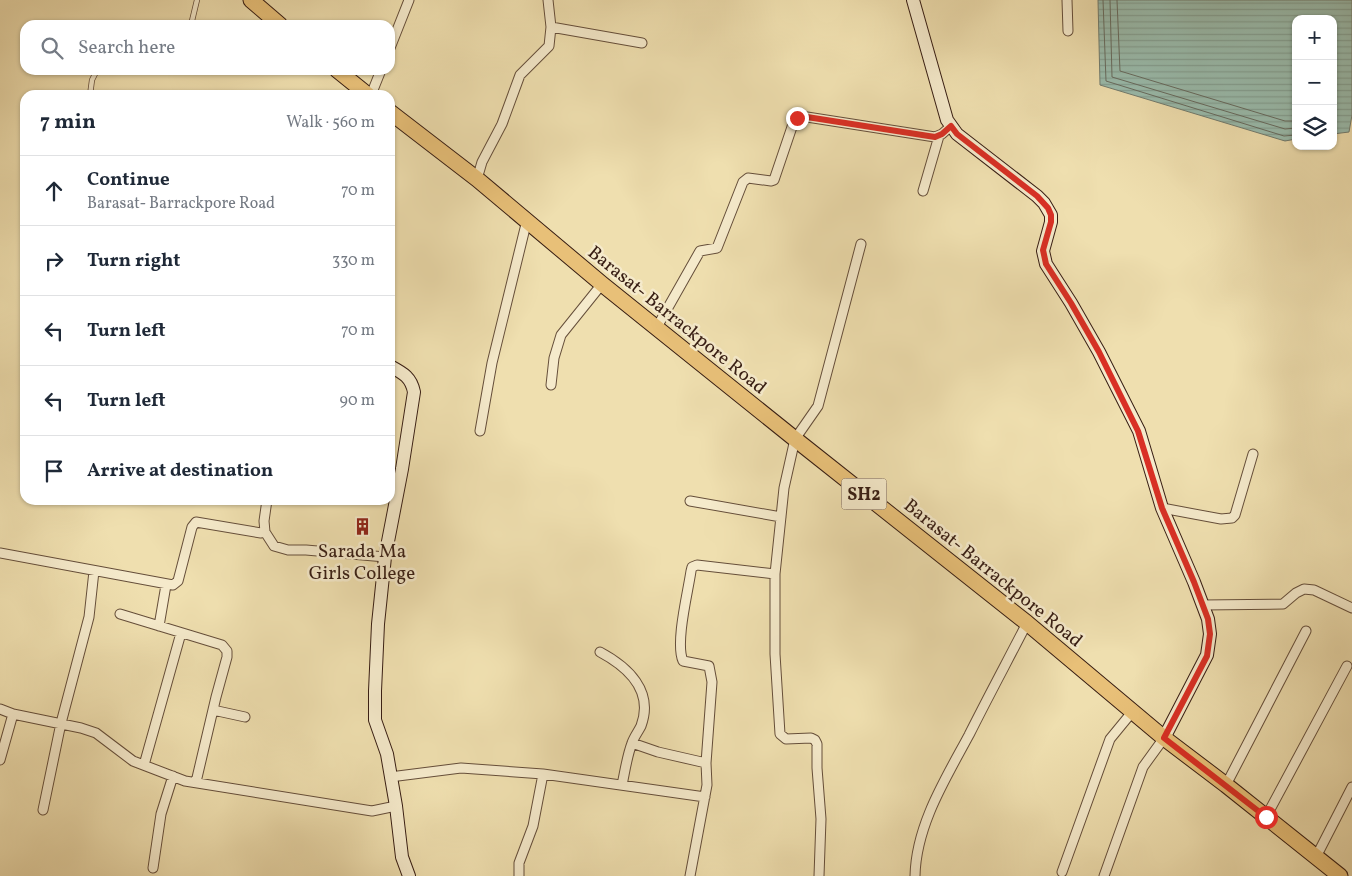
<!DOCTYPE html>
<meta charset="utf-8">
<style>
:root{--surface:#fff;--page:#f2f2f3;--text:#1f2937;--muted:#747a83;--line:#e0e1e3}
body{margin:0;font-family:Vollkorn,serif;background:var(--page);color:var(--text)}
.controls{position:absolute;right:15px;top:15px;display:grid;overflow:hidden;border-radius:10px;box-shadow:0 1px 4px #0004}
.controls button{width:45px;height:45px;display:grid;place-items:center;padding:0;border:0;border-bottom:1px solid var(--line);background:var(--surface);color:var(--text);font:25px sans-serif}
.stop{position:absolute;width:15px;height:15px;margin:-11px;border:4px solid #d93025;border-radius:50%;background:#fff}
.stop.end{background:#d93025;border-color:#fff;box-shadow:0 1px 5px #0008}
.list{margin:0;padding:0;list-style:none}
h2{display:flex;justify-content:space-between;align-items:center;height:65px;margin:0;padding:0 20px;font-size:21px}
h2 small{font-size:16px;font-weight:400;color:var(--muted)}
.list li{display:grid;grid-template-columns:32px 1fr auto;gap:15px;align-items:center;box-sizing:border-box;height:70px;padding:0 20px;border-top:1px solid var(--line)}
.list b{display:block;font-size:19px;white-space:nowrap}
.list p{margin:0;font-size:16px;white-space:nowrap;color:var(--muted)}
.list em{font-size:16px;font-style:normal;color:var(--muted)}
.icon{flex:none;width:28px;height:28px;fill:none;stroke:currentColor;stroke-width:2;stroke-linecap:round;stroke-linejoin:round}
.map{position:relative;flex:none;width:1352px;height:876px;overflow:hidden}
.search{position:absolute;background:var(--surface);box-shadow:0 1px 4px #0004;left:20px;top:20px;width:375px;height:55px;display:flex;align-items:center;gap:12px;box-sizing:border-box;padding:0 18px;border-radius:15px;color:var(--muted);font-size:19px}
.panel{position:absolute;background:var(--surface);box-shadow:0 1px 4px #0004;left:20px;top:90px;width:375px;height:415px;border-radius:15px}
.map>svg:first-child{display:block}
.water{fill:url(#water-rules);stroke:#727c6f}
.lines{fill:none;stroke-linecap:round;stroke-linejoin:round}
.shore{stroke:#686c60;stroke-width:1}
.lane-casing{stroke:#654e3a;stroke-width:6}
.street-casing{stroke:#654e3a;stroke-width:11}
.secondary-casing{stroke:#371d13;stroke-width:14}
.primary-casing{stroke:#371d13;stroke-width:17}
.lane{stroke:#f5eacb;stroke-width:4.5}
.street{stroke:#f5eacb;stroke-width:9}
.secondary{stroke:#f5eacb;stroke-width:12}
.primary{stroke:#e8c078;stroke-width:15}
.route{stroke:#d93025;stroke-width:6}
.labels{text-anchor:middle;stroke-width:5;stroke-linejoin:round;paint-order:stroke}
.shield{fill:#f5eacb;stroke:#705a4a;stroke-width:1}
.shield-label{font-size:18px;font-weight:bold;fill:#371d13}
.street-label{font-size:19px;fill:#371d13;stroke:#f5eacb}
.poi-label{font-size:19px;fill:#371d13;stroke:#f5eacb}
</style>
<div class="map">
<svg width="1352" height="876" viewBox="0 0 1352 876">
<defs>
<pattern id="water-rules" width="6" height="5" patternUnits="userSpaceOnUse" patternTransform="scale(1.25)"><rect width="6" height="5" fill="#9abcad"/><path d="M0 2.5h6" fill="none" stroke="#85a194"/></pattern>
</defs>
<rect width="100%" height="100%" fill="#efdfaf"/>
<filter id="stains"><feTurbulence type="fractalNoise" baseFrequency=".004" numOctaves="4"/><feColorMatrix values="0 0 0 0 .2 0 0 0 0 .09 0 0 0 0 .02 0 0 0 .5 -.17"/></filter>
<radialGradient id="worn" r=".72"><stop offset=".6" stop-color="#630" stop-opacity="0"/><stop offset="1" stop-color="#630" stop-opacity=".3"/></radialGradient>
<!-- water -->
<path class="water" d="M 1098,0 L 1352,0 L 1352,115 L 1349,132 L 1333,134 L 1333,19 L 1296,19 L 1296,139 L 1285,141 L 1100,85 Z"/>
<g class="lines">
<!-- shore -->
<path class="shore" d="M 1103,0 L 1106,81 L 1284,136 L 1296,135
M 1110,0 L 1112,77 L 1285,129 L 1296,128
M 1117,0 L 1120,71 L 1285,121 L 1296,121"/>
<defs>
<path id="lane" d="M 191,25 L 197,0
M 90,95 L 92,80 L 97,70"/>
<path id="street" d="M 1067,0 L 1068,31
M 551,27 L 642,43
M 390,48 L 409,0
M 371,95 L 381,70
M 477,179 L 482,162 L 502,124 L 520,75 L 549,46 L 551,27 L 548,0
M 923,191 L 939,136
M 657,327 L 700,251 L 717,248 L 743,182 L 748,178 L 771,181 L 774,180 L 794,121 L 797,118 L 807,117 L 935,137 L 942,134 L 951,126
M 551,385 L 554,358 L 561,335 L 602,284
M 480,431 L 492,363 L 527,220
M 690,501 L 781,517
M 1162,508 L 1221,519 L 1232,518 L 1235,515 L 1253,454
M 265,532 L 274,546 L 288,550 L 306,550 L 385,557
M 0,553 L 173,585 L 178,581 L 192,527 L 196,522 L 261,533 L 265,532 L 264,521 L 267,500
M 1203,605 L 1283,604 L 1296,593 L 1304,589 L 1314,590 L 1352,608
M 120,614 L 222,645 L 227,651 L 227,657 L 216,697 L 196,782
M 159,626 L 166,585
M 600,652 C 628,667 654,691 641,726 C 638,732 634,737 632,743 C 627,756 625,771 622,785
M 0,709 L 13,714 L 81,728 L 96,733 L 133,761 L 185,781 L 372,811 L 396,806
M 213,710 L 245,717
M 632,743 L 658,752 L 706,763
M 0,760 L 13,714
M 144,765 L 181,633
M 390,777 L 461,768 L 543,774
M 1226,785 L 1306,631
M 43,810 L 61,723 L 89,617 L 94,571
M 1266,817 L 1347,666
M 1316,857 L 1352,787
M 153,868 L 161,814 L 173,776
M 1062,872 L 1110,739 L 1133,711
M 519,876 L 519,863 L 533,826 L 543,774 L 705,797
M 690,876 L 707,785 L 706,763 L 712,682 L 709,666 L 683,661 C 675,643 688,592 691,571 L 692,567 L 697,565 L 775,574
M 819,876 L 821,819 L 817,768 L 817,744 L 815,740 L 811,738 L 786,739 L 780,734 L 775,654 L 775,574 L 784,488 L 795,439 L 818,406 L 861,244
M 915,876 C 916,825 946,778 969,735 C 988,697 1008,660 1027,623
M 1104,876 L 1143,767 L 1164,738"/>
<path id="secondary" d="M 913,0 L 947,120 L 957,134 L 1037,196 L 1044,203 L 1051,215 L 1051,222 L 1043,251 L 1046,264 L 1071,303 L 1099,352 L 1139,431 L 1162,508 L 1194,582 L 1208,619 L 1210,634 L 1207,655 L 1164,738
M 390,366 C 403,373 411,377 414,392 L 402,469 L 385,557 L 378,624 L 375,691 L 375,720 L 387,754 L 396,806 L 402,857 L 409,876"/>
<path id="primary" d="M 251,0 L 280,25
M 337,70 L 368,95
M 390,112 L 477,179 L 602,284 L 795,439 L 1027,623 L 1164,738 L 1226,785 L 1340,876"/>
</defs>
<!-- lane casing -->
<use href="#lane" class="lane-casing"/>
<!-- street casing -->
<use href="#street" class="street-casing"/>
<!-- secondary casing -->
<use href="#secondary" class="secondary-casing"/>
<!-- primary casing -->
<use href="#primary" class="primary-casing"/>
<!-- lane -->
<use href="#lane" class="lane"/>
<!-- street -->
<use href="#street" class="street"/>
<!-- secondary -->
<use href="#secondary" class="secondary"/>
<!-- primary -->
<use href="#primary" class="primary"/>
</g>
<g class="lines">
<!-- route -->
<path class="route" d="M 797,118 L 807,117 L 935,137 L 942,134 L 951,126 L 957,134 L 1037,196 L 1048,208 L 1051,215 L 1051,222 L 1043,250 L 1046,264 L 1071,303 L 1099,352 L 1138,431 L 1162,508 L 1194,582 L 1208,619 L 1210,634 L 1207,656 L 1164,738 L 1266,817"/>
</g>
<!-- icons -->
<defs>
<symbol id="building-bare" viewBox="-9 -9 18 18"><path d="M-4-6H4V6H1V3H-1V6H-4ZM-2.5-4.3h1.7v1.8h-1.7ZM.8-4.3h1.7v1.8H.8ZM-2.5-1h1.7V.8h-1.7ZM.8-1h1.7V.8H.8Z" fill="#8f2418" stroke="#f5eacb" stroke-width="2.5" paint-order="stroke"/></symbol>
</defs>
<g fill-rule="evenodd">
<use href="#building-bare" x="350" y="514" width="25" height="25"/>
</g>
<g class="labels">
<!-- shield labels -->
<rect class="shield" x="841.5" y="478.5" width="45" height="31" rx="4"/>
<g class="shield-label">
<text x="864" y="500">SH2</text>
</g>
<!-- street labels -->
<g class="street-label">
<text transform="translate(678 319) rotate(39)" y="7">Barasat- Barrackpore Road</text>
<text transform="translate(994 572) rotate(39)" y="7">Barasat- Barrackpore Road</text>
</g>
<!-- poi labels -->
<g class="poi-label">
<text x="362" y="557">Sarada Ma<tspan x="362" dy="22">Girls College</tspan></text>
</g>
</g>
<rect width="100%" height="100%" filter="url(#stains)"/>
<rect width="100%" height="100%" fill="url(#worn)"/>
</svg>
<div class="controls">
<button>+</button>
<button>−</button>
<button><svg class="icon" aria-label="layers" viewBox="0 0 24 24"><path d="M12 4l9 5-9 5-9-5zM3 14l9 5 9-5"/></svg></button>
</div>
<div class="stop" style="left:1266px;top:817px"></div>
<div class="stop end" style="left:797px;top:118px"></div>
<div class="search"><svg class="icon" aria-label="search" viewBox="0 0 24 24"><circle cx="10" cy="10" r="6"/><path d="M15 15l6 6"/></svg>Search here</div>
<section class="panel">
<h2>7 min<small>Walk · 560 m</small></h2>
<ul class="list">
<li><svg class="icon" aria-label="ahead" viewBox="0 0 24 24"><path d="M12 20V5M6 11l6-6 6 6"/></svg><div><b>Continue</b><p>Barasat- Barrackpore Road</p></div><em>70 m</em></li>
<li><svg class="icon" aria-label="right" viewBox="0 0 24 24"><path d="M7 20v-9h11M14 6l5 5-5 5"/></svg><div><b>Turn right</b></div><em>330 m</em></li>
<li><svg class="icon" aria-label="left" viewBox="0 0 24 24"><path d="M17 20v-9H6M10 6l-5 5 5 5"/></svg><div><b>Turn left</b></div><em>70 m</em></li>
<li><svg class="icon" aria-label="left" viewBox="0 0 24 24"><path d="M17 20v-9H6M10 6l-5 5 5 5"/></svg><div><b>Turn left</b></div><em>90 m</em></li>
<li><svg class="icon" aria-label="arrive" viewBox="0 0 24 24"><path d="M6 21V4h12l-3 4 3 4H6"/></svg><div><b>Arrive at destination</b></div></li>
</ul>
</section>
</div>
